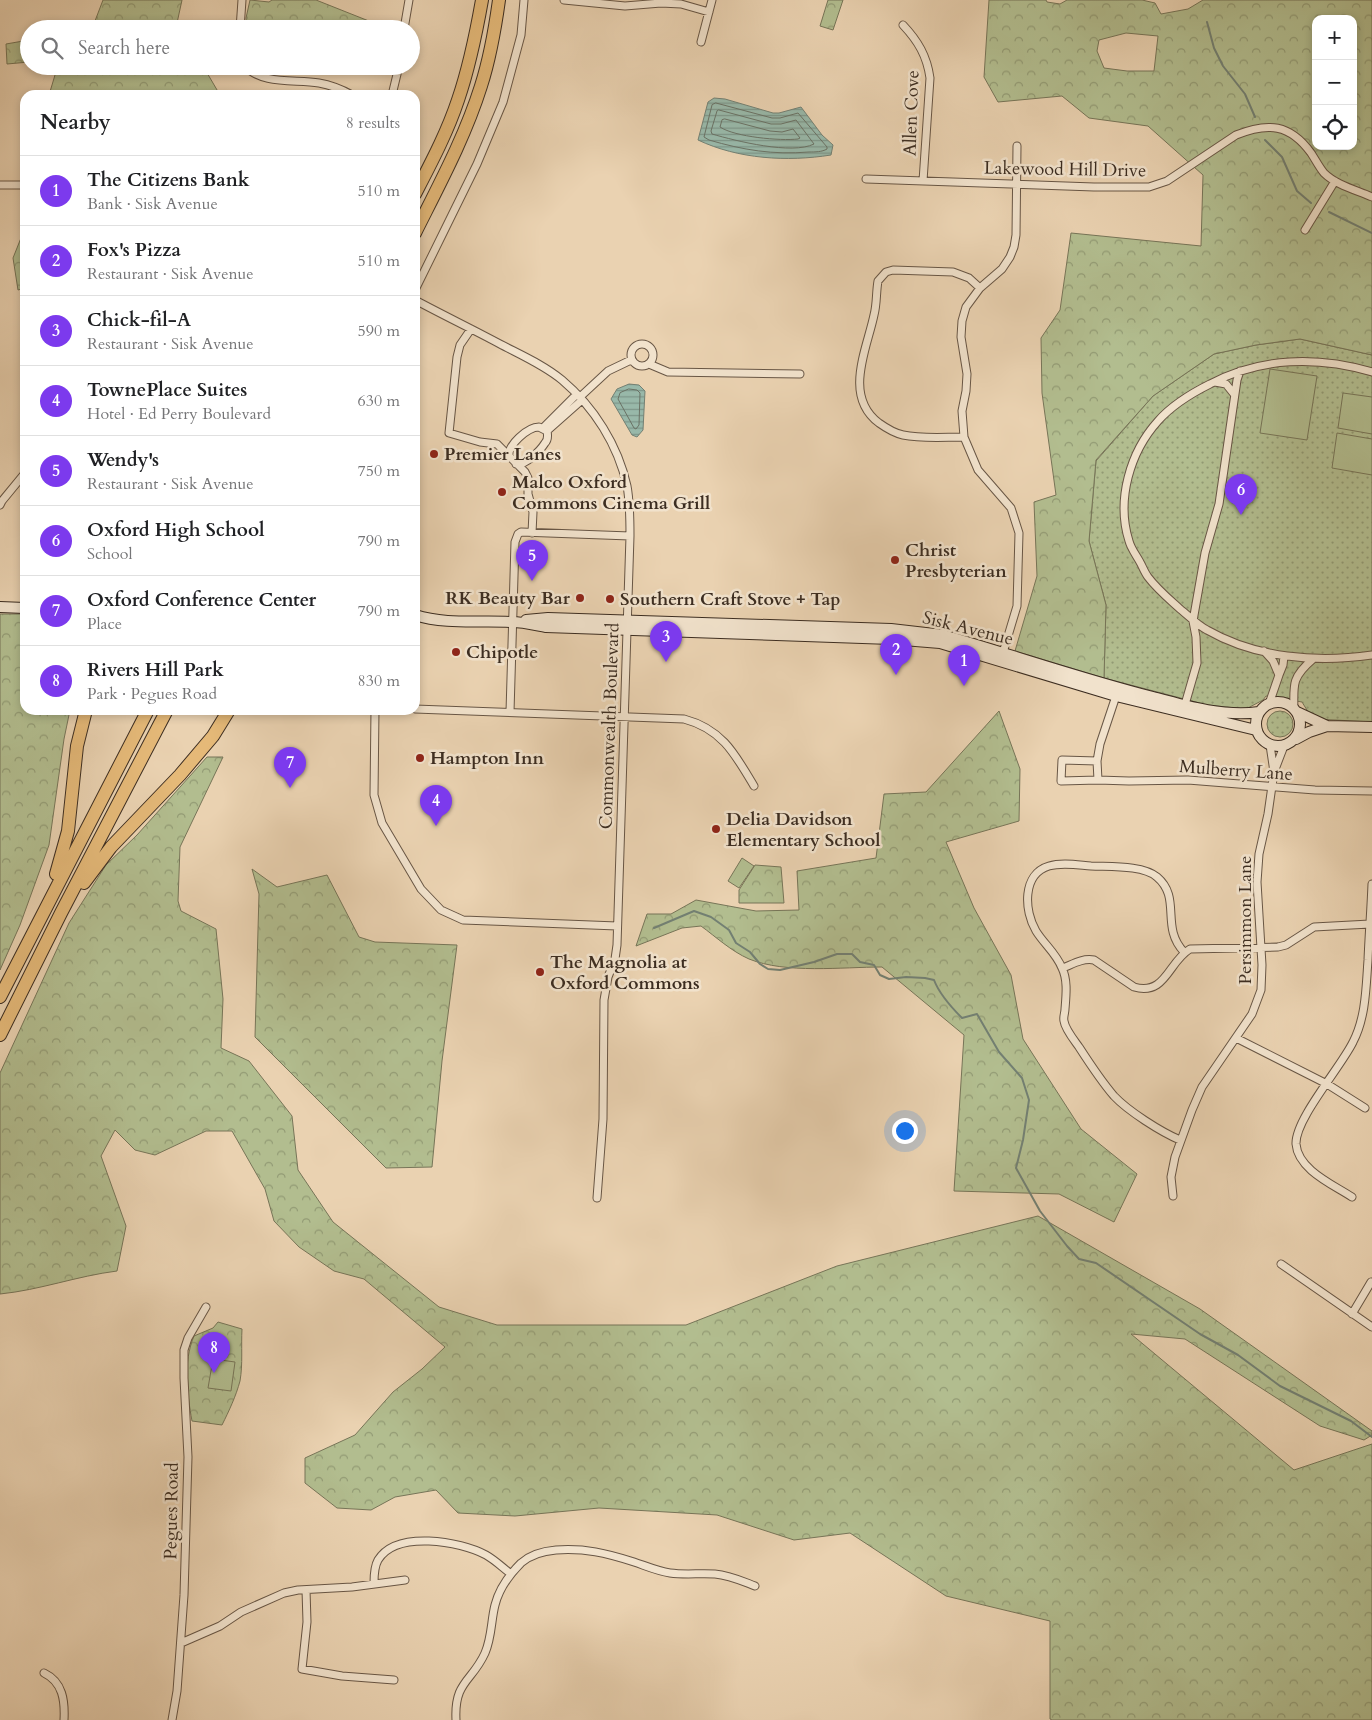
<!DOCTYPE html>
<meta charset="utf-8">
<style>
:root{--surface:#fff;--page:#f2f2f2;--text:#202124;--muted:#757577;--line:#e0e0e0;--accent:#7c3aed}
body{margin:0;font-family:Cardo,serif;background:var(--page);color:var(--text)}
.controls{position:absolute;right:15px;top:15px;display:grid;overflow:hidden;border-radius:10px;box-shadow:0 2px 8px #0003}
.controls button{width:45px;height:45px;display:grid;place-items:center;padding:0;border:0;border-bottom:1px solid var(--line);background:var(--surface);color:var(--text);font:25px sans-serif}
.you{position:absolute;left:904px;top:1130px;width:18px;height:18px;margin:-12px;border:4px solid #fff;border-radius:50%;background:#1a73e8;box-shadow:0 0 0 8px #1a73e833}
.badge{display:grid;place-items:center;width:32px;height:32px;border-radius:50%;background:var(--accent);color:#fff;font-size:16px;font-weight:700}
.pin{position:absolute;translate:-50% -41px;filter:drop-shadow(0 1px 2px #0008)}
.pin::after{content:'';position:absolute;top:26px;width:18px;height:15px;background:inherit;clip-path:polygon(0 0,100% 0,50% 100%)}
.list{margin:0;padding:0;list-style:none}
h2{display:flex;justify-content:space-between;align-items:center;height:65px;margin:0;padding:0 20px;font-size:21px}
h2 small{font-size:16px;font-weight:400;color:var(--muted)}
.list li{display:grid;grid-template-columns:32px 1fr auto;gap:15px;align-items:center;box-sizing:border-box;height:70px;padding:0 20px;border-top:1px solid var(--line)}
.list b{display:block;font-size:19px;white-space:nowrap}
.list p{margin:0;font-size:16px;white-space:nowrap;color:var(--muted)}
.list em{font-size:16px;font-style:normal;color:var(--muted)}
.icon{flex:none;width:28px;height:28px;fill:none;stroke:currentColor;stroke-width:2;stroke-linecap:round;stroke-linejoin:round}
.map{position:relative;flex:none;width:1372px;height:1720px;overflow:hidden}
.search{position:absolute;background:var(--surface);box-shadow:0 2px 8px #0003;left:20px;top:20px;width:400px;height:55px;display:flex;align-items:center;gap:12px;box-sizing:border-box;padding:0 18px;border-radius:28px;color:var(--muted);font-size:19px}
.panel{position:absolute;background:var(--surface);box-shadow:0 2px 8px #0003;left:20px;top:90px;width:400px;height:625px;border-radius:15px}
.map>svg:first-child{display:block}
.grass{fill:url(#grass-dots);stroke:#777558}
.forest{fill:url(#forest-crowns);stroke:#777558;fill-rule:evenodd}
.garden{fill:#b2bd8f;stroke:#777558}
.water{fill:url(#water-rules);stroke:#738073}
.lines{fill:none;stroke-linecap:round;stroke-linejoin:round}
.shore{stroke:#6a7265;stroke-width:1}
.stream{stroke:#738073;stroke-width:2}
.street-casing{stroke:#685645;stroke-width:9}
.secondary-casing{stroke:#3c2d21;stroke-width:12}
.highway-casing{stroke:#3c2d21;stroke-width:14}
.street{stroke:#f1e2cc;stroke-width:7}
.secondary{stroke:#f1e2cc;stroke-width:10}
.highway{stroke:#e5b978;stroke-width:12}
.poi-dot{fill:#8f2418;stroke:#f1e2cc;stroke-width:2}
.labels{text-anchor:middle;stroke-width:5;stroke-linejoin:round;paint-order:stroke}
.street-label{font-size:18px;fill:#3c2d21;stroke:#f1e2cc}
.poi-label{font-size:18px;font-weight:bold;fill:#3c2d21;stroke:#f1e2cc;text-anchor:start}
</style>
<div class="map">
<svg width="1372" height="1720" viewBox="0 0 1372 1720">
<defs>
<pattern id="grass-dots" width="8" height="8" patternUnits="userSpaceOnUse" patternTransform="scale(1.25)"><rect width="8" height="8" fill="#b2bd8f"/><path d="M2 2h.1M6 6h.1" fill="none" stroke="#929a74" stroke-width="1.8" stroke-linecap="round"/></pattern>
<pattern id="forest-crowns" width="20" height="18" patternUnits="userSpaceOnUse" patternTransform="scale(1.25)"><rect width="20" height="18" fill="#b2bd8f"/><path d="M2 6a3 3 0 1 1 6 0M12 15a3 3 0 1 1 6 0" fill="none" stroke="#929a74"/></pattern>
<pattern id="water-rules" width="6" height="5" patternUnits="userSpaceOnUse" patternTransform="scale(1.25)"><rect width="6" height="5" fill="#98b8a9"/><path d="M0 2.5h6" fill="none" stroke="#7d9689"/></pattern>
</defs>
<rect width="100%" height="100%" fill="#ead2b1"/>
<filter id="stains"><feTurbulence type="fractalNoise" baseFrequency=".004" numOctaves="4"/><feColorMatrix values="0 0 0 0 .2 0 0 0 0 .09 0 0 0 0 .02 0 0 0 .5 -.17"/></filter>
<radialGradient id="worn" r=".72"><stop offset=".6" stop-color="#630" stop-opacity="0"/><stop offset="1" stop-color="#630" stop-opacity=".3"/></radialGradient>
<!-- grass -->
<path class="grass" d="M 1300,339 L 1372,355 L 1372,722 L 1317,719 L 1310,715 L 1302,702 L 1266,696 L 1263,700 L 1246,709 L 1207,705 L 1104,678 L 1106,605 L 1089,541 L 1096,461 L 1153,396 L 1214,354 L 1256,345 Z
M1267 724a13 13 0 1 1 26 0a13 13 0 1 1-26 0Z"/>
<!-- forest -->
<path class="forest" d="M 103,0 L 182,0 L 177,23 L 180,29 L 87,29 L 95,21 Z
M 250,0 L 269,2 L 272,0 L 316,0 L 389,29 L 247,29 L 246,18 Z
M 828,0 L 843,0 L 833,30 L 820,26 Z
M 989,0 L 1046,0 L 1047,2 L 1060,4 L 1067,0 L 1142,0 L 1155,3 L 1161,14 L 1188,9 L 1203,0 L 1372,0 L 1372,355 L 1300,339 L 1256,345 L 1214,354 L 1153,396 L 1096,460 L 1089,541 L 1106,605 L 1104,678 L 1015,651 L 1037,576 L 1034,502 L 1056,495 L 1042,393 L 1041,338 L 1060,310 L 1071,233 L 1201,246 L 1203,175 L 1148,126 L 1089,118 L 1062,96 L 998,102 L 984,77 ZM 1316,19 L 1353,19 L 1353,146 L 1316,146 ZM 1126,33 L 1158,36 L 1154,71 L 1127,71 L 1104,68 L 1097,51 L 1099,40 Z
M 29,40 L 29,62 L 7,64 L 6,44 Z
M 53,66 L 203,66 L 220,95 L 49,95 L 55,75 Z
M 25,228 L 25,288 L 18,290 L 13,258 Z
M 0,614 L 25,614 L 25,710 L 70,710 L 64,739 L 49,845 L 20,925 L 0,970 Z
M 999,711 L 1020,769 L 1019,821 L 946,842 L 974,908 L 1011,975 L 1023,1039 L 1081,1129 L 1137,1174 L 1114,1222 L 1059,1194 L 954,1191 L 964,1035 L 882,967 C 842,967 786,974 749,959 C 731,951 716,937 701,926 L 682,928 L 636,946 L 647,914 L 671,914 L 696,900 L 756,911 L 799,910 L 797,871 L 876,858 L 884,794 L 926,792 Z
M 207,757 L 223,757 L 180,847 L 178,901 L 181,911 L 216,929 L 223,999 L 221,1048 L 249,1061 L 292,1116 L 298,1170 L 333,1222 L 439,1307 L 497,1325 L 686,1325 L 837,1266 L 1038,1216 L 1200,1309 L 1372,1431 L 1372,1435 L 1364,1440 L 1320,1426 L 1185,1339 L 1131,1334 L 1294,1470 L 1372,1444 L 1372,1720 L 1052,1720 L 1050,1719 L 1050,1621 L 946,1596 L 850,1533 L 794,1540 L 717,1515 L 599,1508 L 515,1516 L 458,1513 L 436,1490 L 395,1497 L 371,1510 L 337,1508 L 305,1483 L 305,1458 L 355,1435 L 393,1392 L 422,1369 L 445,1347 L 364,1279 L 334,1271 L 299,1247 L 274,1221 L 265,1189 L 232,1131 L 206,1131 L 155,1155 L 135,1150 L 115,1130 L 101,1156 L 126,1226 L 117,1271 C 77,1276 40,1290 0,1294 L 0,1073 L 69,923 L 106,865 L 137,835 Z
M 755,865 L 781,867 L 784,903 L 739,903 L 739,890 Z
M 252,869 L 277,887 L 327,875 L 359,937 L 375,942 L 457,945 L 442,1061 L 432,1167 L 386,1168 L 255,1037 L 259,894 Z
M 218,1322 L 242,1329 C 241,1346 243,1364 240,1381 C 236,1396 229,1411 222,1425 L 192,1421 C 187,1393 183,1362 194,1336 L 213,1328 Z"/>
<!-- garden -->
<path class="garden" d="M 1270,369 L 1317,376 L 1307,440 L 1260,433 Z
M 1343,393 L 1372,397 L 1372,434 L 1338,428 Z
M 1337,433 L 1372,439 L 1372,475 L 1332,468 Z
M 742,858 L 754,866 L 739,888 L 728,881 Z
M 213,1359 L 235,1362 L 231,1391 L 208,1388 Z"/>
<!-- water -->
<path class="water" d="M 714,98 L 725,99 L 773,113 L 779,113 L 801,107 L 822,135 L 833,145 L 831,155 C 787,162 738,159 698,140 L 708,102 Z
M 629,384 L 639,385 L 645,391 L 643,430 L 637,437 L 632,435 L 611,399 L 617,389 Z"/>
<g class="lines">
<!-- shore -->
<path class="shore" d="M 716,103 L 772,118 L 780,118 L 798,113 L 827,147 L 827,149 C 822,152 815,152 809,152 C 773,155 743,150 709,140 L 704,137 L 712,105 Z
M 719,110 L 771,124 L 781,124 L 796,120 L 814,144 C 792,155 736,141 712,134 L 711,131 L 717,111 Z
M 725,119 L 770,131 L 782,132 L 793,129 L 800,138 L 798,139 C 780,141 735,137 720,127 L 722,120 Z
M 629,389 L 637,390 L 640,393 L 639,425 L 636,429 L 634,428 L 618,399 L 620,393 Z"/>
<!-- stream -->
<path class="stream" d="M 1207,22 L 1214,48 L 1223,66 L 1245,94 L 1255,117
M 1265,140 L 1282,157 L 1297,191 L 1311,203
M 1329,212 L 1372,233
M 654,928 L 694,911 L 711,917 L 729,930 L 736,943 L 750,952 L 760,964 L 768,969 L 780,970 L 814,962 L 837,954 L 852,954 L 860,962 L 874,965 L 880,975 L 889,979 L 906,977 L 925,978 L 934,980 C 939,993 952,1008 962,1018 L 977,1014 L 999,1052 L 1022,1078 L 1029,1100 L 1023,1140 L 1016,1168 L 1040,1211 L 1067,1246 L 1079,1259 L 1096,1263 L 1200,1334 L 1238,1355 L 1280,1386 L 1351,1421 L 1372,1437"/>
<defs>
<path id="street" d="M 564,0 L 625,6 L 661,3 L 681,4 L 709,12
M 903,25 C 918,41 927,56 930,78 L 923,181
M 240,29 L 242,0
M 404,29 L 409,0
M 701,42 L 712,0
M 245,66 C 262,85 295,79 319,83 C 331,85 341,89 352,95
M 392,95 L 399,66
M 866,179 L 1094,187 L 1149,187 L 1167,181 L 1236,135 C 1268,122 1290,124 1311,153 C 1315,159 1319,167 1324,173 C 1336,185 1356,190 1372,197
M 0,185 L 25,185
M 1305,230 L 1335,181
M 415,290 L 477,164 L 503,102 L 521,35 L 524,0
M 415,300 C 443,315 472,329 500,344 C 521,355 544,365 562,380 C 594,407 618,445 627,486 C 630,502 630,519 630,536 L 617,945 L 615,959 L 608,977 L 604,1000 L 603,1119 L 597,1198
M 471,329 L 460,345 L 457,357 L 449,433 L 480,442 L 497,444 L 525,472 L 528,478 L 528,494 L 533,512 L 532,533
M631 355a11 11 0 1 1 22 0a11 11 0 1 1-22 0Z
M 649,364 L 668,372 L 800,374
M 1372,372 C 1318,356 1261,357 1210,384 C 1192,393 1172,405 1158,421 C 1130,452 1116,500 1129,541 C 1131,549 1137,556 1141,564 C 1143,568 1145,573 1148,577 C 1157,589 1169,599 1180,609 C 1189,616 1197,625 1207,630 C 1256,658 1317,663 1372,655
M 1215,382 L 1226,384 L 1234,394
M 580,397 L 608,371 L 631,360
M 543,428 L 577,394
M 547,431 L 582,400
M 964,437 C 944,437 922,439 903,435 C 894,433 886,428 879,423 C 843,396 867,349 874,315 C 877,304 876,292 878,281 L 886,272 L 893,270 L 953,272 L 969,278 L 980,288
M 509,457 C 507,445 528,427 539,427 L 547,431 C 548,436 548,440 545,443 C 540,451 525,466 516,464
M 0,505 L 2,501 L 25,473
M 1264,651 L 1273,661 L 1279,675 L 1269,704
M 1002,656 L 1017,606 L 1019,533 L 1011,508 L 978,470 L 964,437 L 962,411 L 966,391 L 967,374 L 961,337 L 962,321 L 966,307 L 980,288 L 1002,269 L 1010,257 L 1014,247 L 1016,235 L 1017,146
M 1279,675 L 1283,665 L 1284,656
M 1117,693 L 1100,744 L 1097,761 L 1098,780 L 1129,781 L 1188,780 L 1315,790 L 1372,791
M 1184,708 L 1197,663 L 1196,637 L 1193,621 L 1205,553 L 1219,504 L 1237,380 L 1240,371
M 415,709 L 684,719 C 722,729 735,754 754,786
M 1294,709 C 1293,683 1293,676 1313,659
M 375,710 L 374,795 L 382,823 L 421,889 L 441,910 L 463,920 L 617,926
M 510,712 L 515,542 L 518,534 L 521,532 L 630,536
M 1270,745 L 1274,772
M 1097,761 L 1062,760 L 1061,781 L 1098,780
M 1063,968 C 1073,964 1082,958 1094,960 L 1134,987 C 1166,996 1168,962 1190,949 L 1278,947 L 1286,945 L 1314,927 L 1370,924
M 1236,1038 L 1327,1084 L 1365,1108
M 1180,1140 C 1161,1132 1128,1111 1114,1096 C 1101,1081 1090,1064 1079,1047 C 1074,1040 1065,1029 1064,1021 C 1063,1017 1065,1013 1065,1009 C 1066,996 1068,980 1062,968 C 1056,953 1044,944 1036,931 C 1024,911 1022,874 1049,866 C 1062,862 1078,865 1091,866 C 1110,867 1143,865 1157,877 C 1182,898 1160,927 1184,952
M 1173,1196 L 1171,1177 L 1175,1157 L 1192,1110 L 1202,1087 L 1252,1014 L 1261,990 L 1262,965 L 1257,882 L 1259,854 L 1268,814 L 1274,772 L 1284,746
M 1352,1197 C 1334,1185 1298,1170 1296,1144 C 1295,1119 1341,1067 1353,1042 C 1366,1017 1366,987 1368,960 C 1369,935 1371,910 1372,884
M 1281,1264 L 1372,1327
M 1352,1314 L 1371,1282
M 374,1583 C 374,1576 374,1567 378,1560 C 396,1530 460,1541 486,1555 C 495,1560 503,1568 511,1574
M 306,1590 L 307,1622 L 302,1669 L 342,1676 L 394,1680
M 181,1643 L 220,1626 L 241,1612 L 284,1593 L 298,1590 L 352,1587 L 405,1580
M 44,1673 C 63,1682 65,1701 64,1720
M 172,1720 L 177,1691 L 184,1595 L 188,1457 L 184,1378 L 184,1350 L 188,1338 L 206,1307
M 456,1720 C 454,1681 472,1682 485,1653 C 492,1637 491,1620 495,1605 C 499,1589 510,1574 521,1563 C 530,1555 544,1551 556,1550 C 585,1548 606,1553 634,1562 C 646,1566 657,1571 670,1573 C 685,1575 700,1573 715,1574 C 729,1575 742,1581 755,1586"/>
<path id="secondary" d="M 0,607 L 25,608
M 415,615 C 446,625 480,620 512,622 C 523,622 535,625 546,627 L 891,639 L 940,643 L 1116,696 L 1256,730
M 526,620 L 548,618 L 891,629 L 943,635 C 1013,655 1082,679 1153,697 C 1186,706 1224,717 1259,712
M1256 724a22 22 0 1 1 44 0a22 22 0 1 1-44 0Z
M 1297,712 L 1327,726 L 1372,727
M 1296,739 L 1309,732 L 1327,726"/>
<path id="highway" d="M 415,194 C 431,163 447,133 458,100 C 469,68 476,34 482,0
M 415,233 C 439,185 465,137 481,86 C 490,58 495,29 499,0
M 56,874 L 68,831 L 77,746 L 86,710
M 84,883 L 111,847 L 180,775 L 213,736 L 229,710
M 0,997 L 148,710
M 0,1035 L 61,913 L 167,710"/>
</defs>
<!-- street casing -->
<use href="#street" class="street-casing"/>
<!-- secondary casing -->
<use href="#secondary" class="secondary-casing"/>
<!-- highway casing -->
<use href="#highway" class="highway-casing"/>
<!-- street -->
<use href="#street" class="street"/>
<!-- secondary -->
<use href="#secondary" class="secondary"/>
<!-- highway -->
<use href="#highway" class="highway"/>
</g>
<!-- markers -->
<g class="poi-dot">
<circle cx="434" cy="454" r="5"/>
<circle cx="502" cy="492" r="5"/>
<circle cx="895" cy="560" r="5"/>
<circle cx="580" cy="598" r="5"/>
<circle cx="610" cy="599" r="5"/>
<circle cx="456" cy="652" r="5"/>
<circle cx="420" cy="758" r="5"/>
<circle cx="716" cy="829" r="5"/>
<circle cx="540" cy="972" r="5"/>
</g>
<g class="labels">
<!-- street labels -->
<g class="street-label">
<text transform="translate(911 113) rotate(-88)" y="6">Allen Cove</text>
<text transform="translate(1065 169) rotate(1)" y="6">Lakewood Hill Drive</text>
<text transform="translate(968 628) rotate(14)" y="6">Sisk Avenue</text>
<text transform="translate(609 726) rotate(-88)" y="6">Commonwealth Boulevard</text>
<text transform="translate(1236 770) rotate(4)" y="6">Mulberry Lane</text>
<text transform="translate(1245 920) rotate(-90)" y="6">Persimmon Lane</text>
<text transform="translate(171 1511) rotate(-89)" y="6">Pegues Road</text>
</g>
<!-- poi labels -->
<g class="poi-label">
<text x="444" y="460">Premier Lanes</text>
<text x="512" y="488">Malco Oxford<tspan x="512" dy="21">Commons Cinema Grill</tspan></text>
<text x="905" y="556">Christ<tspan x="905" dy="21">Presbyterian</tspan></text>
<text x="570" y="604" text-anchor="end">RK Beauty Bar</text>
<text x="620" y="605">Southern Craft Stove + Tap</text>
<text x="466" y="658">Chipotle</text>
<text x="430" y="764">Hampton Inn</text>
<text x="726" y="825">Delia Davidson<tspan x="726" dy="21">Elementary School</tspan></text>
<text x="550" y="968">The Magnolia at<tspan x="550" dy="21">Oxford Commons</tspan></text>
</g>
</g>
<rect width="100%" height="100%" filter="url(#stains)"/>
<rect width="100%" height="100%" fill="url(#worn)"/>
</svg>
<div class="controls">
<button>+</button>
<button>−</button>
<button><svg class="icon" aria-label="locate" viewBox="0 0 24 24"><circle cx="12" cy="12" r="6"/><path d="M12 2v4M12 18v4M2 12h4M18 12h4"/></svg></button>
</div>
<div class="you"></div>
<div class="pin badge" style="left:964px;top:686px">1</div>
<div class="pin badge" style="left:896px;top:675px">2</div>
<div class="pin badge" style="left:666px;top:662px">3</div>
<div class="pin badge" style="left:436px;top:826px">4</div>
<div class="pin badge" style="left:532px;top:581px">5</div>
<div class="pin badge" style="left:1241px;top:515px">6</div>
<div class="pin badge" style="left:290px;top:788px">7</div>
<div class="pin badge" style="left:214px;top:1373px">8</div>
<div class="search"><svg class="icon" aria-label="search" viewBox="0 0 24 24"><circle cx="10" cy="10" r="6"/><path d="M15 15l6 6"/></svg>Search here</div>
<section class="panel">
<h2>Nearby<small>8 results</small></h2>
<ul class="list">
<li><span class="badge">1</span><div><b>The Citizens Bank</b><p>Bank · Sisk Avenue</p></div><em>510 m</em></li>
<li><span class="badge">2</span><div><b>Fox's Pizza</b><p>Restaurant · Sisk Avenue</p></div><em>510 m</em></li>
<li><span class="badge">3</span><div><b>Chick-fil-A</b><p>Restaurant · Sisk Avenue</p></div><em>590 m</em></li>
<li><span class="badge">4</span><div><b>TownePlace Suites</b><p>Hotel · Ed Perry Boulevard</p></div><em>630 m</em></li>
<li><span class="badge">5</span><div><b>Wendy's</b><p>Restaurant · Sisk Avenue</p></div><em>750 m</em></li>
<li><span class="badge">6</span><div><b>Oxford High School</b><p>School</p></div><em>790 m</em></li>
<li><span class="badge">7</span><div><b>Oxford Conference Center</b><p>Place</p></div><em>790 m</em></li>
<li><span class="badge">8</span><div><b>Rivers Hill Park</b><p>Park · Pegues Road</p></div><em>830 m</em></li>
</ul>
</section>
</div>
